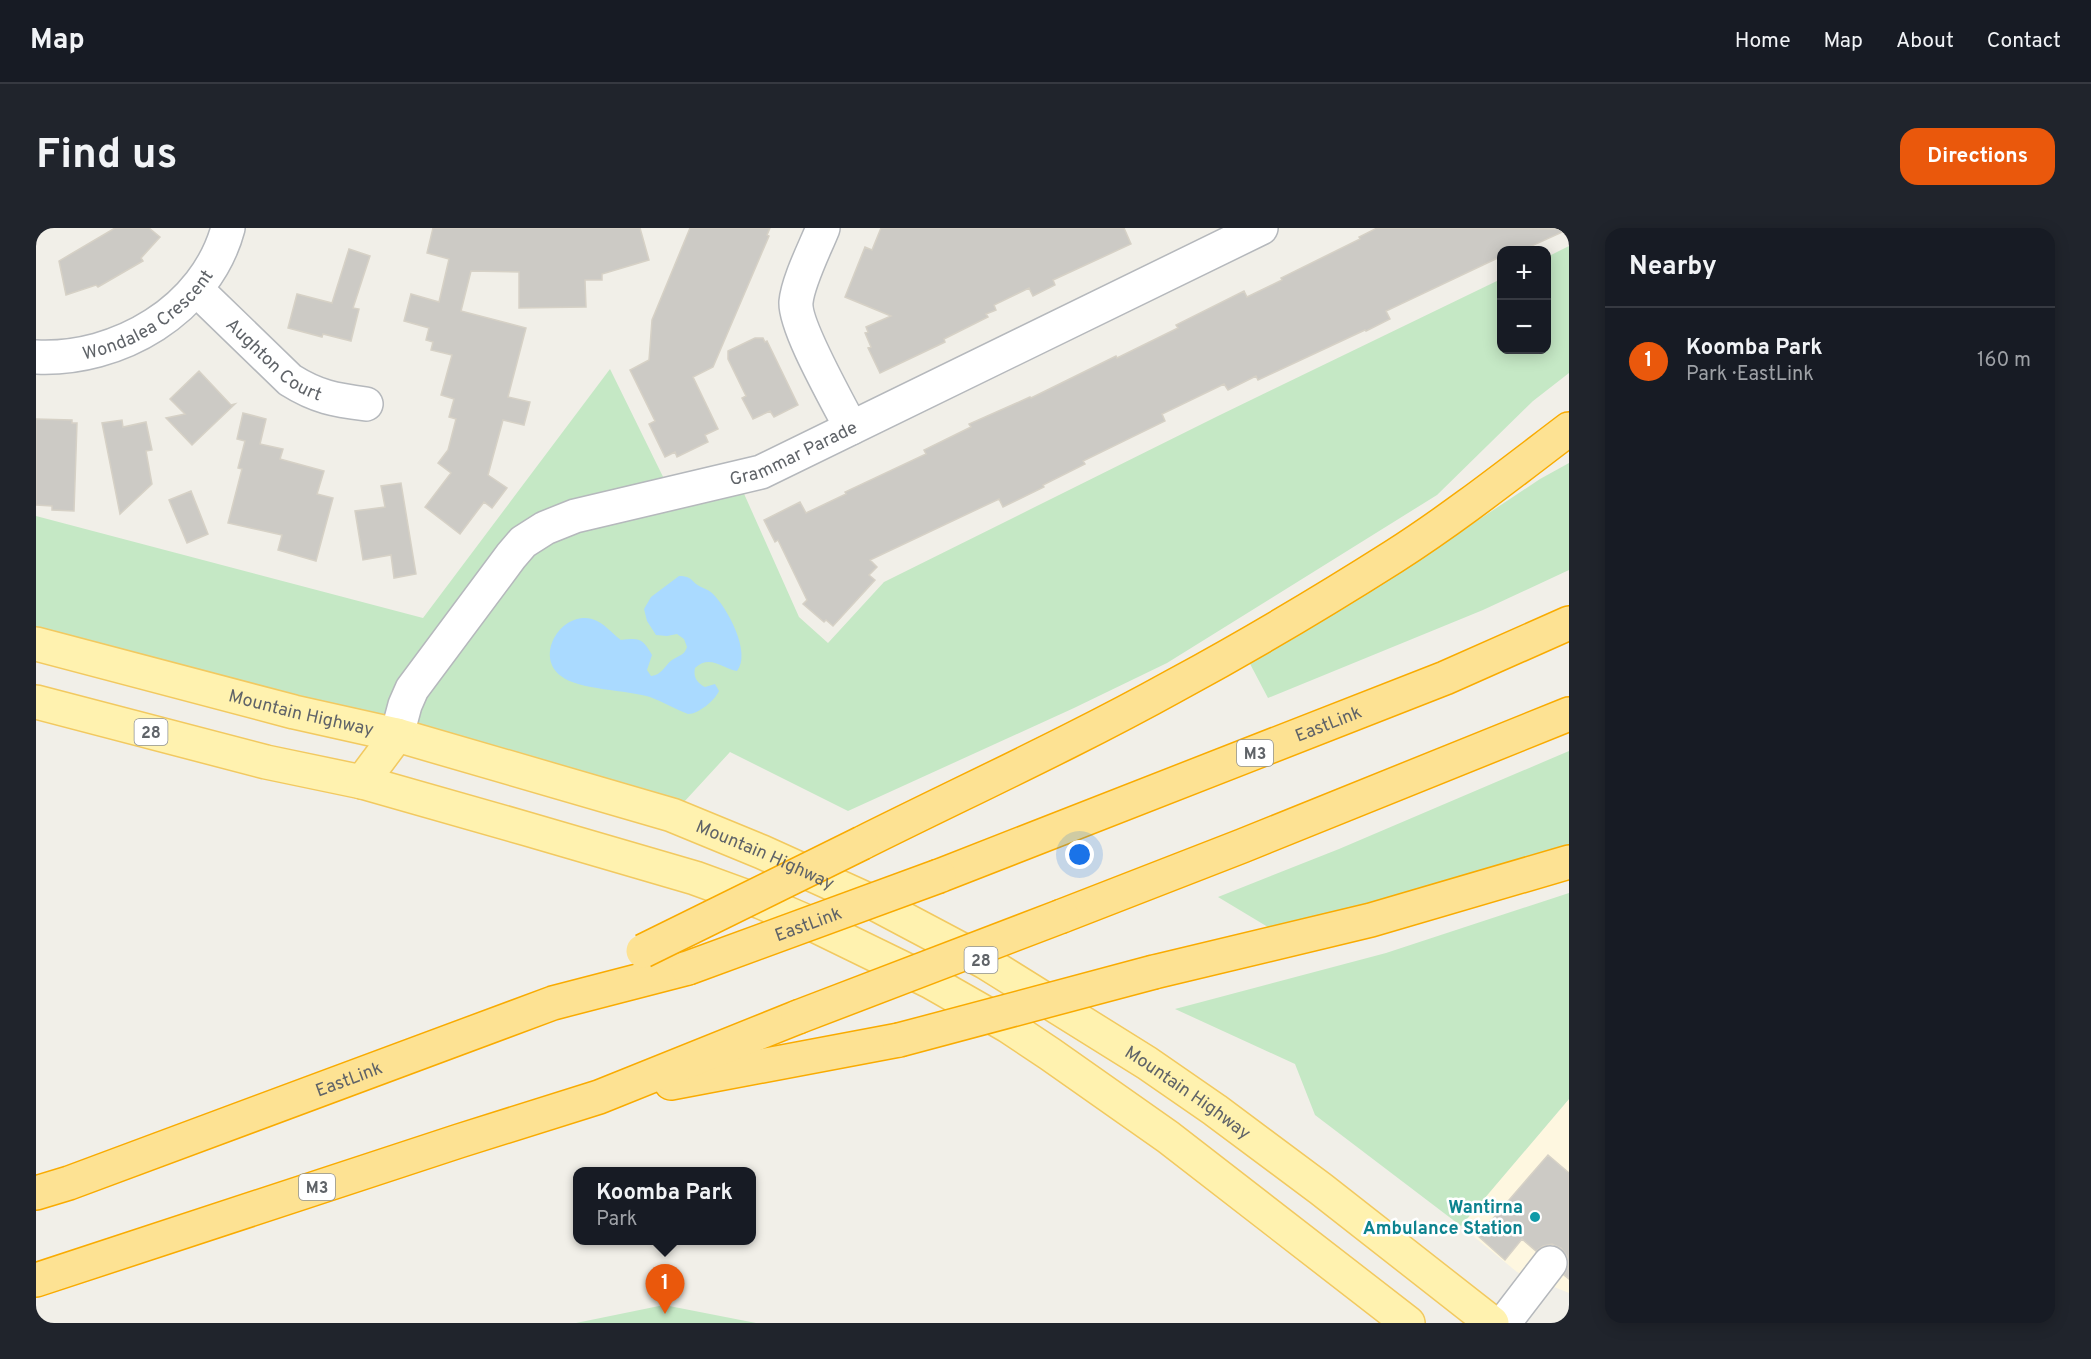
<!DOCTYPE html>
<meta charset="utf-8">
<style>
:root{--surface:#171b24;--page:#20242c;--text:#f1f3f6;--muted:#9ea1a6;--line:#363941;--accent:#ea580c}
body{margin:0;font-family:Overpass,sans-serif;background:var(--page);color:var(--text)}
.controls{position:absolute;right:18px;top:18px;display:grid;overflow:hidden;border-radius:12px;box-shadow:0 3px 15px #0003}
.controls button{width:54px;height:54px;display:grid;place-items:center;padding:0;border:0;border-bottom:2px solid var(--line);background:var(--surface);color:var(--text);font:30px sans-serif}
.you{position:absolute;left:1044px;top:627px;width:21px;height:21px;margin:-15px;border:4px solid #fff;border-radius:50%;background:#1a73e8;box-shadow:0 0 0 9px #1a73e833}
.badge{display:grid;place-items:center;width:39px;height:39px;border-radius:50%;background:var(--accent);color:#fff;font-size:20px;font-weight:700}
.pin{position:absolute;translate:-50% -50px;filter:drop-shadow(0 2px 3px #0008)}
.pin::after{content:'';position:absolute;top:32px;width:21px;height:18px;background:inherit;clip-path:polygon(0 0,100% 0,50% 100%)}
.popup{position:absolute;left:537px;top:939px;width:183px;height:78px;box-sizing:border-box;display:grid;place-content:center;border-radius:12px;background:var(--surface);filter:drop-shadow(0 2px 4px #0005);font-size:20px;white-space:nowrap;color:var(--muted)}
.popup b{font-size:22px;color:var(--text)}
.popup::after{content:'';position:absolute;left:50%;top:100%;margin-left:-12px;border:12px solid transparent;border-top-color:var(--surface)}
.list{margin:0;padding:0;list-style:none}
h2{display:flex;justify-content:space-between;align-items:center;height:78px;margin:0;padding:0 24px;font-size:26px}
h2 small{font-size:20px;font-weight:400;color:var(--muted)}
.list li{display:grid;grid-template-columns:39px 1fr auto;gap:18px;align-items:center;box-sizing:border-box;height:108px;padding:0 24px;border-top:2px solid var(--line)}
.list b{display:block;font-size:22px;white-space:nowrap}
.list p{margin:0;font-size:20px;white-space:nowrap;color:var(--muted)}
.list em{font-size:20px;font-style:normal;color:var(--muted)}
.map{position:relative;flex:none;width:1533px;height:1095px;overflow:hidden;border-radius:18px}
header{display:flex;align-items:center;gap:36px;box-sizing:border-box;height:84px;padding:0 30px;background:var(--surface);border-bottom:2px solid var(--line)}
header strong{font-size:28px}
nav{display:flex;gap:33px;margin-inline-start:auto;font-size:21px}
.intro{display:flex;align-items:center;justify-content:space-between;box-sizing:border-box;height:144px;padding:0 36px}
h1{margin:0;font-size:42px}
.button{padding:15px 27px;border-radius:18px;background:var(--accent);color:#fff;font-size:21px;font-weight:700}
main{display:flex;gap:36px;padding:0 36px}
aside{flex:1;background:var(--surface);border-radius:18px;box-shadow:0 3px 15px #0003}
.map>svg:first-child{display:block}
.commercial{fill:#fef7e0}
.green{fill:#c5e8c5}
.water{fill:#aadaff}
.building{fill:#cccac5;stroke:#d6d1c6;stroke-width:1.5}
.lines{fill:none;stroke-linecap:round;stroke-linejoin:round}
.minor-casing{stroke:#b5b8bc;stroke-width:36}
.major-casing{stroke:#f2c960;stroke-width:36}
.highway-casing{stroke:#f9ab00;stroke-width:36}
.minor{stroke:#fff;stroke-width:33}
.major{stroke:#fff2af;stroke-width:33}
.highway{stroke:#fde293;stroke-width:33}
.highway-bridge-casing{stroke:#f9ab00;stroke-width:36;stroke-linecap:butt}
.highway-bridge{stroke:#fde293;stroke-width:33}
.culture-dot{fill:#0f9aa8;stroke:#fff;stroke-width:2}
.labels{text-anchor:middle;stroke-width:5;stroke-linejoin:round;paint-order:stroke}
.shield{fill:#fff;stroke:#8f9295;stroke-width:1.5}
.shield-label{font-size:16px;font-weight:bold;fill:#5f6368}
.street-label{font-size:18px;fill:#5f6368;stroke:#fff}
.culture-label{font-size:18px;font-weight:bold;fill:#0d838f;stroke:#fff;text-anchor:end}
</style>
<header>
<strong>Map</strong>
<nav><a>Home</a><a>Map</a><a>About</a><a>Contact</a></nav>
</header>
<div class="intro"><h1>Find us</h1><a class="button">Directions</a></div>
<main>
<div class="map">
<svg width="1533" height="1095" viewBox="0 0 1533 1095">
<rect width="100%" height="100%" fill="#f1efe8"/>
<!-- commercial -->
<path class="commercial" d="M 1533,871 L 1533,1065 L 1481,1044 L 1425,998 Z"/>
<!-- green -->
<path class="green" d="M 1533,18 L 1533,145 L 1497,173 L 1401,267 L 1131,435 L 1038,480 L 812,583 L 694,524 L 636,587 L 0,416 L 0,288 L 387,390 L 574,141 L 635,265 L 701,250 L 763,389 L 792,415 L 848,354 L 1182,188 L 1465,51 L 1466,122 L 1510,122 L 1511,29 Z
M 1533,235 L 1533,342 L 1447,382 L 1232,470 L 1212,432 L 1376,336 L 1504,251 Z
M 1533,523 L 1533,619 L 1240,704 L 1182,669 L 1303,621 Z
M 1533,665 L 1533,871 L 1425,998 L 1279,887 L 1259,836 L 1139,781 L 1350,725 Z
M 628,1077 L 720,1095 L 540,1095 Z"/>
<!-- water -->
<path class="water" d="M 643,348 C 652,348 654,350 660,356 C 665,360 672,361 676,365 C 691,379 716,425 701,443 C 687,441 674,426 659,440 C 657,449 661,455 669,459 L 679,456 L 683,463 C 679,472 663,486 652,486 C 639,481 627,474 614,469 C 592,462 542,462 525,448 C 498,428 525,383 556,391 C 569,395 575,405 585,412 C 604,410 606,410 616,427 L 611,442 L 615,448 C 626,447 628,438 636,432 C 643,427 648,428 651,419 L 648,411 L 641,406 L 631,408 L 620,407 L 611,393 L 608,381 L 615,369 Z"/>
<!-- building -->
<path class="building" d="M 79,0 L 113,0 L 124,9 L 105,30 L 107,33 L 62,59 L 60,57 L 30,67 L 23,33 Z
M 397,0 L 604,0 L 613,32 L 566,46 L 566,52 L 549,52 L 550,79 L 483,80 L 483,44 L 435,43 L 425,83 L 490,100 L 472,169 L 494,174 L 488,197 L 467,192 L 452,247 L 471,260 L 456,280 L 448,274 L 424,306 L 389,279 L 415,245 L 402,235 L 412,222 L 420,191 L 413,189 L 418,171 L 405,167 L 416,127 L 395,122 L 397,114 L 390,112 L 393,100 L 368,93 L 375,66 L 403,74 L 413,31 L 391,25 Z
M 654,0 L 734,0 L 731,7 L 733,8 L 677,139 L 657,149 L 682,201 L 669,207 L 672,214 L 641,229 L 639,224 L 629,229 L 613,196 L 619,193 L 594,142 L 613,132 L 616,92 Z
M 845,0 L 1088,0 L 1095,16 L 1017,52 L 1019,57 L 997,68 L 993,60 L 958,77 L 960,82 L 950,86 L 952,89 L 908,111 L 909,114 L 844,145 L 832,120 L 835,119 L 829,105 L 832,104 L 830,99 L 855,88 L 809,69 L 829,19 L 836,22 Z
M 1341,0 L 1533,1 L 1487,22 L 1466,22 L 1466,28 L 1350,83 L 1354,91 L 1330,103 L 1329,102 L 1222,152 L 1220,148 L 1192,162 L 1188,156 L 1126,186 L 1129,193 L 1047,233 L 1049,236 L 1007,257 L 1008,259 L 967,279 L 963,271 L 834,332 L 841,339 L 833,347 L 839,352 L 797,398 L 790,392 L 788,394 L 767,376 L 771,372 L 742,312 L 739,314 L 728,292 L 764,274 L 770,285 L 810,266 L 809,264 L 890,226 L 888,222 L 935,199 L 933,196 L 994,169 L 995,170 L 1080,128 L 1081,130 L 1142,100 L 1140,97 L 1208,63 L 1211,69 L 1246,52 L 1245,50 L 1324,11 L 1323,9 Z
M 313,21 L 334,28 L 317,80 L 323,81 L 315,113 L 287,106 L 286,109 L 252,100 L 261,66 L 296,75 Z
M 719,110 L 727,110 L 729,114 L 731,113 L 762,177 L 738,189 L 734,183 L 717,191 L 706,170 L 710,168 L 692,131 L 692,123 Z
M 163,143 L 195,177 L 199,176 L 156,217 L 130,190 L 149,186 L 134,171 Z
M 207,185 L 230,191 L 224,216 L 247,221 L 244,231 L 288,243 L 281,266 L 297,270 L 280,333 L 242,322 L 246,307 L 192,295 L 206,241 L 202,240 L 209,213 L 201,211 Z
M 0,191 L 36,192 L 36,195 L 41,195 L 38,283 L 16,282 L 16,278 L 0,277 Z
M 86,192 L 87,199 L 110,194 L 116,222 L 110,223 L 116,256 L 84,286 L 66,195 Z
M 365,255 L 380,346 L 358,350 L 355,327 L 327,332 L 319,283 L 349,279 L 345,258 Z
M 155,263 L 172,306 L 151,315 L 133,272 Z
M 1512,927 L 1533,945 L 1533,1051 L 1528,1047 L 1532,1038 L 1531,1028 L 1525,1020 L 1516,1016 L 1507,1018 L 1500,1023 L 1486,1011 L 1469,1032 L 1442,1008 Z"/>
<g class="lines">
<defs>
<g id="minor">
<path d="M 787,0 C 779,20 762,53 760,74 C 758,98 802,174 815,200"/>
<path id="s1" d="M 160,61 L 254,152 C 281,169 299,172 330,176"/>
<path id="s2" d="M 0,129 C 82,133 170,82 192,0"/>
<path id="s3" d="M 361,507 L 369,477 L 376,461 L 475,328 L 487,314 L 509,300 L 539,288 L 725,244 L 1225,0"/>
<path d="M 1468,1095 L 1514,1035"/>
</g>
<g id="major">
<path id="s4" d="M 0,416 L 258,484 L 361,507 L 636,587 L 726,624 L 832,672 L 949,734 L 1111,835 L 1179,882 L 1285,961 L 1456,1095"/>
<path d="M 0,474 L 230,534 L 326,554 L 491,601 L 659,650 L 725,674 L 776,696 L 895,754 L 972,798 L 1014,826 L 1132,909 L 1372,1095"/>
<path d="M 326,554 L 361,507"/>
</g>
<g id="highway">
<path d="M 826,615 C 930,563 1037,514 1138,458 C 1212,418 1286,374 1357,329 C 1418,290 1475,245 1533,201"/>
<path id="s5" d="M 903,648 L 1409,450 L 1533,395"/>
<path d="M 1026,688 L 1206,618 L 1533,486"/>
<path d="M 1118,744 L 1335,692 L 1533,634"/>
<path d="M 635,855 L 863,812"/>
<path id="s6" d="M 0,965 L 33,955 L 517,775 L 652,740"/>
<path d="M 0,1052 L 423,913 L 563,869 L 762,789"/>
</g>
</defs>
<!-- minor casing -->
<use href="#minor" class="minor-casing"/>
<!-- major casing -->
<use href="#major" class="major-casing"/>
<!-- highway casing -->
<use href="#highway" class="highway-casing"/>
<!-- minor -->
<use href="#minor" class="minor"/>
<!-- major -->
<use href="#major" class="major"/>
<!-- highway -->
<use href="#highway" class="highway"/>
<defs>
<g id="highway-bridge">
<path d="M 607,723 L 826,615"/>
<path id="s7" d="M 652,740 L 903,648"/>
<path d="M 762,789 L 1026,688"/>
<path d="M 863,812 L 1118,744"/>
</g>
</defs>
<!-- highway-bridge casing -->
<use href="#highway-bridge" class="highway-bridge-casing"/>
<!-- highway-bridge -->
<use href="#highway-bridge" class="highway-bridge"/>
</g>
<!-- markers -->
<circle class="culture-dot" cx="1499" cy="989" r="6"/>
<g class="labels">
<!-- shield labels -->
<g class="shield">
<rect x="98.5" y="491" width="33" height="26" rx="4.5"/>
<rect x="1201" y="512" width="36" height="26" rx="4.5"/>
<rect x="928.5" y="719" width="33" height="26" rx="4.5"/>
<rect x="263" y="946" width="36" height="26" rx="4.5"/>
</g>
<g class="shield-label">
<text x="115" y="510">28</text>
<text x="1219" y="531">M3</text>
<text x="945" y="738">28</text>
<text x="281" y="965">M3</text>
</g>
<!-- street labels -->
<g class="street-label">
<text dy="6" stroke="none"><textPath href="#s2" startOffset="124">Wondalea Crescent</textPath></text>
<text dy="6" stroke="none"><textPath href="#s1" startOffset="106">Aughton Court</textPath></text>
<text dy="6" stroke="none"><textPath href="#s3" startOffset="519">Grammar Parade</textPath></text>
<text dy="6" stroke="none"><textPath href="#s4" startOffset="274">Mountain Highway</textPath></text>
<text dy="6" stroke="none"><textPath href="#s5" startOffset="418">EastLink</textPath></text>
<text dy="6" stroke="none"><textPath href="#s4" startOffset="760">Mountain Highway</textPath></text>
<text dy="6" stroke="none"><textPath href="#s7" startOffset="128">EastLink</textPath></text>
<text dy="6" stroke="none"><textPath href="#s6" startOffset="333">EastLink</textPath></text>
<text dy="6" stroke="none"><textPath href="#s4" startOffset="1246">Mountain Highway</textPath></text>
</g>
<!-- culture labels -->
<g class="culture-label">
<text x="1487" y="985">Wantirna<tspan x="1487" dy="21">Ambulance Station</tspan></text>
</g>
</g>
</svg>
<div class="controls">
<button>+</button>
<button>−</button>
</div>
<div class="you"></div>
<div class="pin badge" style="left:629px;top:1086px">1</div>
<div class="popup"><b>Koomba Park</b>Park</div>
</div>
<aside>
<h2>Nearby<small></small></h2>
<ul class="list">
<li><span class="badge">1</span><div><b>Koomba Park</b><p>Park · EastLink</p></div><em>160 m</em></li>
</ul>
</aside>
</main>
